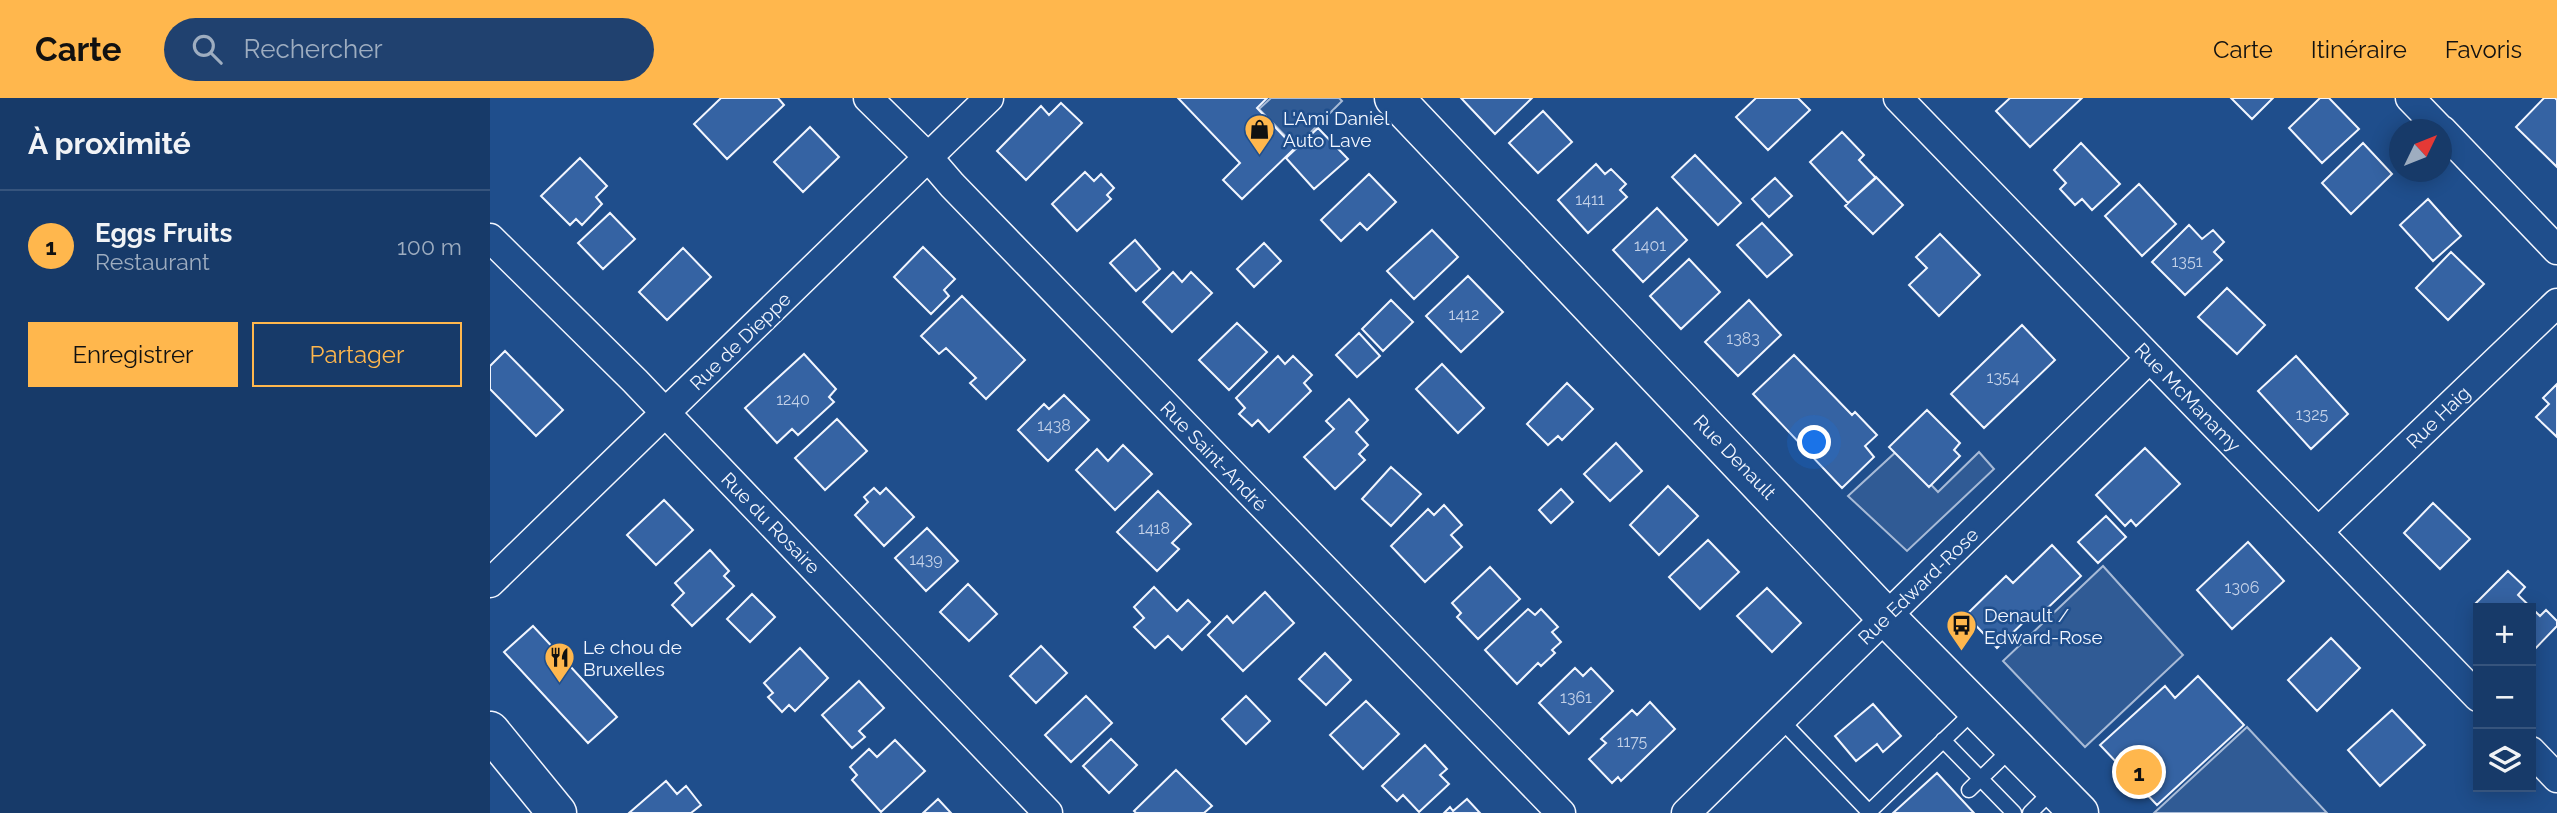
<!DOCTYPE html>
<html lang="fr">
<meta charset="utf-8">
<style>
:root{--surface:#173a69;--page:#20416f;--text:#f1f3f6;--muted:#9eadc0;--line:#36547d;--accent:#ffb74d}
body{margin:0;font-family:Raleway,sans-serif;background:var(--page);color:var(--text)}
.controls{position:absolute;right:21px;bottom:21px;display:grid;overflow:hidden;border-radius:0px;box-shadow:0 4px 18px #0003}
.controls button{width:63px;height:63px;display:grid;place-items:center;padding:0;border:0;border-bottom:2px solid var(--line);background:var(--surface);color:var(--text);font:35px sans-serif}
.compass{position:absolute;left:1899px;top:21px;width:63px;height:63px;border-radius:50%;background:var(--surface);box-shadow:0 4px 18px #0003;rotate:47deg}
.you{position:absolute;left:1325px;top:345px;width:24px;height:24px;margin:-18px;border:5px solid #fff;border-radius:50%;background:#1a73e8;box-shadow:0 0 0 10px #1a73e833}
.badge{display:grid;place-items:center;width:46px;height:46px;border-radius:50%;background:var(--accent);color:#111;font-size:23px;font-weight:700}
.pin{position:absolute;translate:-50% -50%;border:4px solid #fff;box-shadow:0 2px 7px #0006}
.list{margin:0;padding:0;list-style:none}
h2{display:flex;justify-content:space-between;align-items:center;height:91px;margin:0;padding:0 28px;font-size:30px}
h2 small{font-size:23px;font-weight:400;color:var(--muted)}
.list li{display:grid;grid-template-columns:46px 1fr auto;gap:21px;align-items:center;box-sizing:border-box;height:112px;padding:0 28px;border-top:2px solid var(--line)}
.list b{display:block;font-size:26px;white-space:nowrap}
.list p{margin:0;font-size:23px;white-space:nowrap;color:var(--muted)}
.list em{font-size:23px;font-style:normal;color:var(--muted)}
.actions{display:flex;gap:14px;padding:21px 28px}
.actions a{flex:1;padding:16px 0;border:2px solid var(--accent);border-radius:0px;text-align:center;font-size:24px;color:var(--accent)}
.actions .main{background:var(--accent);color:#111}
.icon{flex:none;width:38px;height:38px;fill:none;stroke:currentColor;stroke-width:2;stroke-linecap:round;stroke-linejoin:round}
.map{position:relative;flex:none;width:2067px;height:715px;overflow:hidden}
header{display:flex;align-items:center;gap:42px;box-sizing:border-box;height:98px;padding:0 35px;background:var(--accent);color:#111}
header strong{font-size:33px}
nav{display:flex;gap:38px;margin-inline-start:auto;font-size:24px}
.search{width:490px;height:63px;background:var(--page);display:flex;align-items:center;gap:18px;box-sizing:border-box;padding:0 24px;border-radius:38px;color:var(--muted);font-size:26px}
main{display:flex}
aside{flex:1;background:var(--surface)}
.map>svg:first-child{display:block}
.built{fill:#305b95;stroke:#a8bbd7;stroke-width:2}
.building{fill:#3563a3;stroke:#f2f6ff;stroke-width:2}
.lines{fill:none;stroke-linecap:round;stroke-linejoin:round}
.lane-casing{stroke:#f2f6ff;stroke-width:17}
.street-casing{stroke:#f2f6ff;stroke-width:31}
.secondary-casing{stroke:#f2f6ff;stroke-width:41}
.lane{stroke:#1f4e8c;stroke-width:14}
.street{stroke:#1f4e8c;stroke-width:28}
.secondary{stroke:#1f4e8c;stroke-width:38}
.labels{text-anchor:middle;stroke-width:5;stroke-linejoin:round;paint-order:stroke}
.number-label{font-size:16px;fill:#c3d1e8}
.poi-label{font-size:19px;fill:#f2f6ff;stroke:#1f4e8c;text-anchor:start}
.street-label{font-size:19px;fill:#f2f6ff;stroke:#1f4e8c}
</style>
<header>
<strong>Carte</strong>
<div class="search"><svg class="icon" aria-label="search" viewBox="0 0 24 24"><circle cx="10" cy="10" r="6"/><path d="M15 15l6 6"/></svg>Rechercher</div>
<nav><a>Carte</a><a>Itinéraire</a><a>Favoris</a></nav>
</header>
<main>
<aside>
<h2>À proximité<small></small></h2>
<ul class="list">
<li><span class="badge">1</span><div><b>Eggs Fruits</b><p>Restaurant</p></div><em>100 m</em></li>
</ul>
<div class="actions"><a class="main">Enregistrer</a><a>Partager</a></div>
</aside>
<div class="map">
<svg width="2067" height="715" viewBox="0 0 2067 715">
<rect width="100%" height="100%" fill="#1f4e8c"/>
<!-- built -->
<path class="built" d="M 781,0 L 849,0 L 852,3 L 806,49 L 769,11 Z
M 1408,352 L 1448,394 L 1489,354 L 1504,371 L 1417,453 L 1358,398 Z
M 1613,468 L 1693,557 L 1595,649 L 1513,563 Z
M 1757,629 L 1837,715 L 1664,715 Z"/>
<!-- building -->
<path class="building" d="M 231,0 L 288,0 L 294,7 L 237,61 L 204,26 Z
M 688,0 L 777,0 L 767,10 L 805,50 L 752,101 L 733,82 L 750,65 Z
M 971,0 L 1042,0 L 1005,36 Z
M 1266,0 L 1308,0 L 1320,12 L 1278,52 L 1246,19 Z
M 1520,0 L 1592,0 L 1540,49 L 1506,13 Z
M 1741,0 L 1783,0 L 1762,21 Z
M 1830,0 L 1839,0 L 1869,31 L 1832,65 L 1799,30 Z
M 2054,0 L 2065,0 L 2067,2 L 2067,69 L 2026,29 Z
M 571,5 L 592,25 L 536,82 L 507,53 L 551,8 L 559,17 Z
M 1053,13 L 1082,44 L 1048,75 L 1019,45 Z
M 320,29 L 349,59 L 313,94 L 284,64 Z
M 828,30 L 858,61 L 824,91 L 796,60 Z
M 1352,34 L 1374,57 L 1369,62 L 1386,80 L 1358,105 L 1320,64 Z
M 1591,45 L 1630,86 L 1602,112 L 1592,101 L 1585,107 L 1570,91 L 1576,85 L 1564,72 Z
M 1873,45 L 1902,76 L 1861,116 L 1832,85 Z
M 1205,57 L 1251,105 L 1228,127 L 1182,79 Z
M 90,60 L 117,88 L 106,99 L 112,106 L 92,127 L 86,121 L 80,127 L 51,98 Z
M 1106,66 L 1115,76 L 1121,71 L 1136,86 L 1130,92 L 1137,99 L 1098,135 L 1068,102 Z
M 595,74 L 604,83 L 611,76 L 624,90 L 617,97 L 621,101 L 587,133 L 562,106 Z
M 879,76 L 906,104 L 877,132 L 870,125 L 851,143 L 831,122 Z
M 1386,79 L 1413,107 L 1383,136 L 1355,108 Z
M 1285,80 L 1302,98 L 1279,119 L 1262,101 Z
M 1649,86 L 1686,126 L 1652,158 L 1615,118 Z
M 1938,101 L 1971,138 L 1943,163 L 1910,127 Z
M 1167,110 L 1197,142 L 1153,184 L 1123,152 Z
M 120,115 L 145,141 L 113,171 L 88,145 Z
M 1272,125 L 1302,157 L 1277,179 L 1247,147 Z
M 1699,127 L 1712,141 L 1723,132 L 1734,144 L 1724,154 L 1732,162 L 1695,197 L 1662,164 Z
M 942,132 L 968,159 L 924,201 L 897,173 Z
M 1450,136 L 1490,177 L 1449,218 L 1419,187 L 1437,170 L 1426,159 Z
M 645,142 L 670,171 L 646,193 L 620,165 Z
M 774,145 L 791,163 L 764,189 L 747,171 Z
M 433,149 L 465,181 L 454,192 L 459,198 L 441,216 L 404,179 Z
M 193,150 L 221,179 L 177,222 L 149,194 Z
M 1961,154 L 1994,186 L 1958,222 L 1926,190 Z
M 1199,161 L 1230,194 L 1191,231 L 1160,198 Z
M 683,174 L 692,184 L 701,174 L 722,195 L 682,234 L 653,204 Z
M 978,178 L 1013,214 L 971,254 L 936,218 Z
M 1737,190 L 1775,227 L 1747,256 L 1708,219 Z
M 472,198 L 535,262 L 496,301 L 480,285 L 486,280 L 456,250 L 449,256 L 431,238 Z
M 901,202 L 923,224 L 893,253 L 872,231 Z
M 1259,202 L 1291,237 L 1248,278 L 1215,244 Z
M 747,225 L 777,254 L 739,292 L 709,262 Z
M 1532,227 L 1565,262 L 1494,330 L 1461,296 Z
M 869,235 L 890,258 L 867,279 L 846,257 Z
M 15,253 L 73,312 L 46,338 L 0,291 L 0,268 Z
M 314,256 L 346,291 L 339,299 L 344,304 L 308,337 L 302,331 L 287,345 L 255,310 Z
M 1304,257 L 1362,317 L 1365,314 L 1387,337 L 1375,348 L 1384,359 L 1352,390 L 1263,296 Z
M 788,258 L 795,266 L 803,258 L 822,277 L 814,285 L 821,293 L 779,334 L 768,322 L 762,328 L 749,316 L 755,310 L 746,300 Z
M 1806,258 L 1858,316 L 1821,351 L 1768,293 Z
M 952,266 L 994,310 L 968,335 L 926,291 Z
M 1077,285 L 1103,311 L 1072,342 L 1068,338 L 1058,347 L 1037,326 Z
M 2067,286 L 2067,339 L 2046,319 L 2059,306 L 2053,300 Z
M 574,297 L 599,322 L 558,363 L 528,332 L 554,306 L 559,311 Z
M 859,301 L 878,322 L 866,334 L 878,347 L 869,356 L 875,362 L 845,391 L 814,359 L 844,331 L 836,323 Z
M 1437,312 L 1470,345 L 1464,352 L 1470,358 L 1439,389 L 1399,349 Z
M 347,321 L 377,353 L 335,392 L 305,360 Z
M 1126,345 L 1152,373 L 1120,403 L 1094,376 Z
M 633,347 L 662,376 L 625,412 L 586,372 L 607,351 L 618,363 Z
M 1655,350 L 1690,386 L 1646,428 L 1641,422 L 1635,428 L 1606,397 Z
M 901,369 L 931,396 L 901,428 L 872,401 Z
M 1178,388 L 1208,418 L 1169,457 L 1140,427 Z
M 384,390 L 390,396 L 396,390 L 424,419 L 394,448 L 365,417 L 378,404 L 374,399 Z
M 1071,391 L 1083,404 L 1061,425 L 1049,412 Z
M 668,393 L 701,426 L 682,445 L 689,451 L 667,473 L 627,434 Z
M 174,402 L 203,432 L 166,467 L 137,437 Z
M 1943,405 L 1980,441 L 1950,471 L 1914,435 Z
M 954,407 L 972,427 L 961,437 L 972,449 L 935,484 L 901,448 L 938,411 L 944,417 Z
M 1616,418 L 1636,439 L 1608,465 L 1588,444 Z
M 437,430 L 468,463 L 436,493 L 405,460 Z
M 1218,442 L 1249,474 L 1210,511 L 1179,479 Z
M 1758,444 L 1794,483 L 1742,531 L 1707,492 Z
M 1562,447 L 1591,478 L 1545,522 L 1541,517 L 1507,550 L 1476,517 L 1516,478 L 1523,485 Z
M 220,452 L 239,473 L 234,478 L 244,488 L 202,528 L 182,507 L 194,495 L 185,485 Z
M 1000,469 L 1030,501 L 988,541 L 967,519 L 971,515 L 962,505 Z
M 2018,473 L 2035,489 L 2028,497 L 2050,518 L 2056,512 L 2067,523 L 2067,528 L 2041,555 L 2041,510 L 1989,510 L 1985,506 Z
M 478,486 L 507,516 L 479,543 L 450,514 Z
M 664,489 L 687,513 L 698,502 L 720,524 L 692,552 L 678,538 L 665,550 L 644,529 L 654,520 L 644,509 Z
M 1277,490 L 1311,525 L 1282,554 L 1247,518 Z
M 775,494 L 804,525 L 753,573 L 718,537 L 737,518 L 743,525 Z
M 262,496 L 285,519 L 260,544 L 237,521 Z
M 1038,511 L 1045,517 L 1051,511 L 1068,529 L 1062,534 L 1071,544 L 1062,552 L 1065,555 L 1051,568 L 1048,565 L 1027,586 L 995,552 Z
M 43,528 L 127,619 L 98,645 L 14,554 Z
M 1841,540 L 1870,570 L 1827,613 L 1798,582 Z
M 551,548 L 577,575 L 546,605 L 520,578 Z
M 310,550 L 338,580 L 305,613 L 299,607 L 292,614 L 278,599 L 283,595 L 274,585 Z
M 835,555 L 861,582 L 836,607 L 809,581 Z
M 1085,570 L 1093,578 L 1101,570 L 1123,593 L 1079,636 L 1049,605 Z
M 1708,578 L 1754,627 L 1667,707 L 1610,647 L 1675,588 L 1685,600 Z
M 369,583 L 394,610 L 369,633 L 375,639 L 362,650 L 332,617 Z
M 596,598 L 622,625 L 581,664 L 555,637 Z
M 756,598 L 780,623 L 756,646 L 732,621 Z
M 876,603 L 909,636 L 873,671 L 840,637 Z
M 1160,604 L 1185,631 L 1131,683 L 1128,679 L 1122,685 L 1099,661 L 1116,645 L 1111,641 L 1142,612 L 1147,617 Z
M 1383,606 L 1411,638 L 1393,654 L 1387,646 L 1366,663 L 1345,638 Z
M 1902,612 L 1935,647 L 1890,688 L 1858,652 Z
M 621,641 L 647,667 L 619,695 L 593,668 Z
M 405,642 L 435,673 L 391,714 L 362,682 L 367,677 L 360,669 L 379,651 L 387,659 Z
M 935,647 L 957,671 L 950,677 L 959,686 L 929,714 L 913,697 L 907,703 L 892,688 Z
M 686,672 L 722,708 L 714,715 L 646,715 L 644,713 Z
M 1447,675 L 1484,715 L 1403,715 Z
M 176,683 L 187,696 L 196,688 L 211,707 L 201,715 L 139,715 Z
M 448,701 L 461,715 L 433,715 Z
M 977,701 L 990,715 L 954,715 L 960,709 L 963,713 Z"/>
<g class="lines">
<defs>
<path id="lane" d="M 1291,622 L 1379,714 L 1486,611
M 1453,642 L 1524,715
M 1479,692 L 1523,649
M 1540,715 L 1564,691"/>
<path id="street" d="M 378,0 L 438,59 L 462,87 L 1071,715
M 1408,0 L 1988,599
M 1920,0 L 1951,32
M 1952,32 L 2067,152
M 0,140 L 145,283 L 558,715
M 1828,434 L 2067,205
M 0,485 L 499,0
M 2041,653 L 2067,680
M 1196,715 L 1660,260"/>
<path id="secondary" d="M 904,0 L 1396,519 L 1589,715
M 0,633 L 67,715"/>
</defs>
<!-- lane casing -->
<use href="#lane" class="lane-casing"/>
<!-- street casing -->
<use href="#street" class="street-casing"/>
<!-- secondary casing -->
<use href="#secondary" class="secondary-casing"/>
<!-- lane -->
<use href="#lane" class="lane"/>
<!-- street -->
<use href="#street" class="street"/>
<!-- secondary -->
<use href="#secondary" class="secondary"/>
</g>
<!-- icons -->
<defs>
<symbol id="shop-pin" viewBox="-11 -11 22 30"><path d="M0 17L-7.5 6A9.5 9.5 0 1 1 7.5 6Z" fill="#ffb74d" stroke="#1f4e8c"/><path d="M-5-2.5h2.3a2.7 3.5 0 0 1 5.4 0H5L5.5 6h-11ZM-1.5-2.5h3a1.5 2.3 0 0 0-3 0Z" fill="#111"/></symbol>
<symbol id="bus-pin" viewBox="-11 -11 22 30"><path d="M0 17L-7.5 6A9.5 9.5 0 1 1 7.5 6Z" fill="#ffb74d" stroke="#1f4e8c"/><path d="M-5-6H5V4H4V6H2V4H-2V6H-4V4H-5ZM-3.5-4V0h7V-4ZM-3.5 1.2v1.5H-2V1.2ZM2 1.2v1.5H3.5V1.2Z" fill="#111"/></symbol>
<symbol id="restaurant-pin" viewBox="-11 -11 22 30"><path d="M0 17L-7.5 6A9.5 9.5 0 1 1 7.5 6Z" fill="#ffb74d" stroke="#1f4e8c"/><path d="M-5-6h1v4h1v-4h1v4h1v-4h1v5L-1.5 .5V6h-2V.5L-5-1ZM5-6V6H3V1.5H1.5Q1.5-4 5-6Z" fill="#111"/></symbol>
</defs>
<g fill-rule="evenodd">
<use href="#shop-pin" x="752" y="14" width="35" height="47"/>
<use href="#bus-pin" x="1454" y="510" width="35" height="47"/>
<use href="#restaurant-pin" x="52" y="542" width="35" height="47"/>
</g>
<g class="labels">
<!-- number labels -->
<g class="number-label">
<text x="1100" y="107">1411</text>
<text x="1160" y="153">1401</text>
<text x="1697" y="169">1351</text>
<text x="974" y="222">1412</text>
<text x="1253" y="246">1383</text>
<text x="1513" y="285">1354</text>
<text x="303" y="307">1240</text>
<text x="1822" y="322">1325</text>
<text x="564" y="333">1438</text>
<text x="664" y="436">1418</text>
<text x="436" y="467">1439</text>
<text x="1752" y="495">1306</text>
<text x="1086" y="605">1361</text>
<text x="1142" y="649">1175</text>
</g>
<!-- poi labels -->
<g class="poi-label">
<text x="793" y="27">L'Ami Daniel<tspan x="793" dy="22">Auto Lave</tspan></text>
<text x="1494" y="524">Denault /<tspan x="1494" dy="22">Edward-Rose</tspan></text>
<text x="93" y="556">Le chou de<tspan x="93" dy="22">Bruxelles</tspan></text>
</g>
<!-- street labels -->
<g class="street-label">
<text transform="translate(250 243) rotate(-44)" y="7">Rue de Dieppe</text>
<text transform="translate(1698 299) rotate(46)" y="7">Rue McManamy</text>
<text transform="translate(1948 319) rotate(-44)" y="7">Rue Haig</text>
<text transform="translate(724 358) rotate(46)" y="7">Rue Saint-André</text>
<text transform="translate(1245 359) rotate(46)" y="7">Rue Denault</text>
<text transform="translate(281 425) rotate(46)" y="7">Rue du Rosaire</text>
<text transform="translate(1428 488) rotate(-44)" y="7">Rue Edward-Rose</text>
</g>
</g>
</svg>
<div class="controls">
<button>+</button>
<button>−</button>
<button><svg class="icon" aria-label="layers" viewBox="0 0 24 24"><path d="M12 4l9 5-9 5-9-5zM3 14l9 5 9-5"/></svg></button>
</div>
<svg class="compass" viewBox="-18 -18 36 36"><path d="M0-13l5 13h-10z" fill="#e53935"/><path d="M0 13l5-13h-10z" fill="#9eadc0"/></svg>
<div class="you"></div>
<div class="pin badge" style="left:1649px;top:674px">1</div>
</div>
</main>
